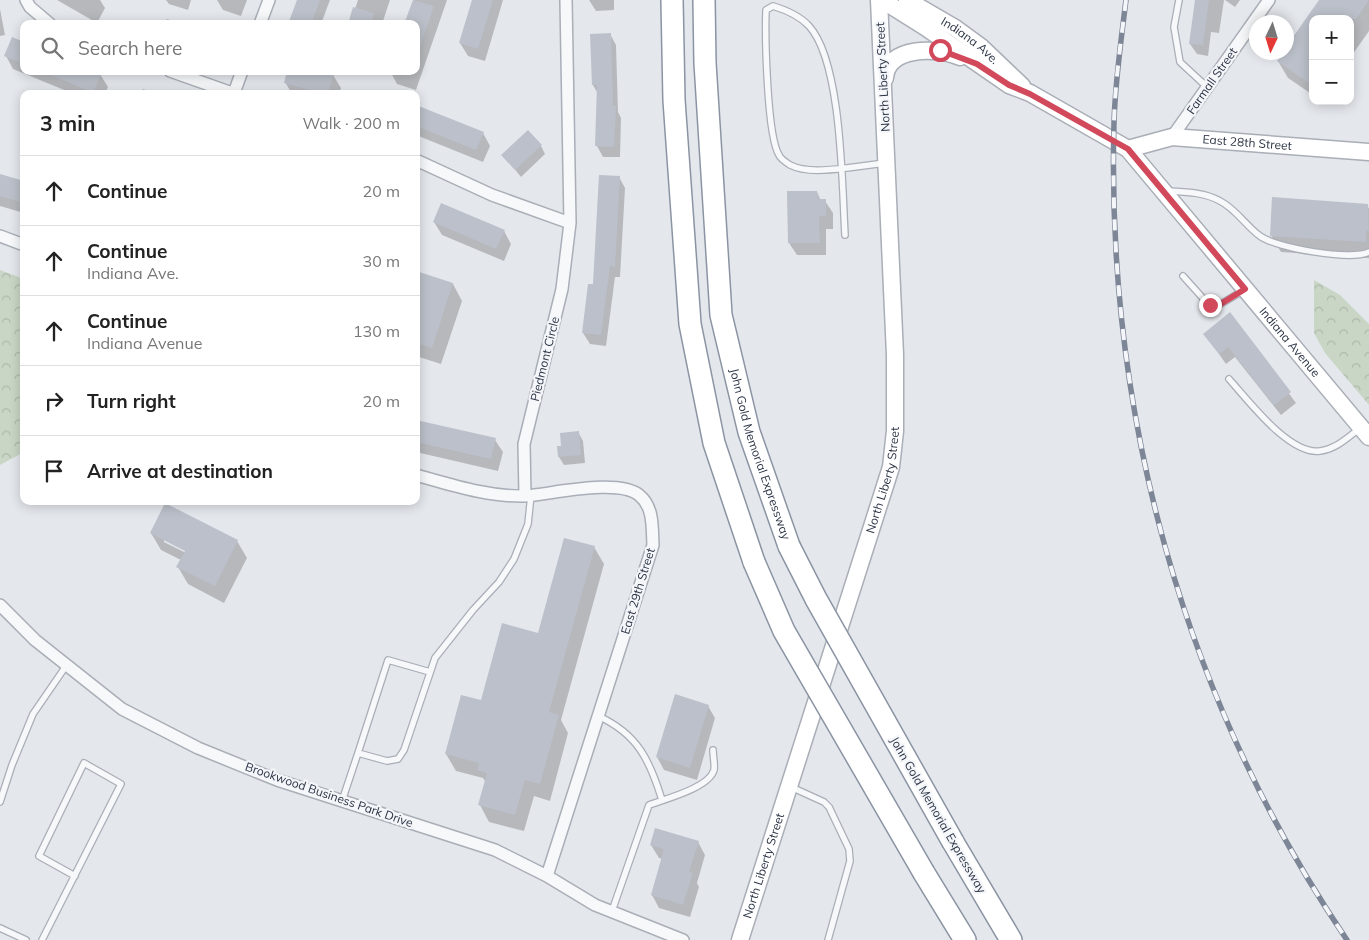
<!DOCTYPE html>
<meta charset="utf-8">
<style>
:root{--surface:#fff;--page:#f2f2f2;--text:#222;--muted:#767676;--line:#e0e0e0}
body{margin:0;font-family:Mulish,sans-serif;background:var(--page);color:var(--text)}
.controls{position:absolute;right:15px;top:15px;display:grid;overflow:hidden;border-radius:10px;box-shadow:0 2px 12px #0003}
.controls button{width:45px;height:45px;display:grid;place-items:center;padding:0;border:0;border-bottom:1px solid var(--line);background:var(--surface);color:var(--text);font:25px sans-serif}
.compass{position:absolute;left:1249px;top:15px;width:45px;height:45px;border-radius:50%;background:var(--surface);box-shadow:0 2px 12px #0003;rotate:184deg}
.stop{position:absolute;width:15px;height:15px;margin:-11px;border:4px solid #d1495b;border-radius:50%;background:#fff}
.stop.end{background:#d1495b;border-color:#fff;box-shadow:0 1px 5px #0008}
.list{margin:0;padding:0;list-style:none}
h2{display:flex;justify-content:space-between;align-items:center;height:65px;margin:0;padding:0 20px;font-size:21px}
h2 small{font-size:16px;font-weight:400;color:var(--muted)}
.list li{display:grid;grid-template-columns:32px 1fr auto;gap:15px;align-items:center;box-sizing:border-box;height:70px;padding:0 20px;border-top:1px solid var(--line)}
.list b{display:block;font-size:19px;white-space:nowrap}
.list p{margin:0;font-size:16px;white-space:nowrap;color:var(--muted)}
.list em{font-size:16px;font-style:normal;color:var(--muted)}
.icon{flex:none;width:28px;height:28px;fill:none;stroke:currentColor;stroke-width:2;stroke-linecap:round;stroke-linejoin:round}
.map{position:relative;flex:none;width:1369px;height:940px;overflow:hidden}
.search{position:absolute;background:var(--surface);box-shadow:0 2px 12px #0003;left:20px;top:20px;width:400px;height:55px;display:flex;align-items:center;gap:12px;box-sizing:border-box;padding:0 18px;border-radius:10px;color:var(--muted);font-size:19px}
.panel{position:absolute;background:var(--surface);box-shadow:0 2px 12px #0003;left:20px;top:90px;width:400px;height:415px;border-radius:10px}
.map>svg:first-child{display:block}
.forest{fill:url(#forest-crowns)}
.shadow{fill:#0003;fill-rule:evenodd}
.building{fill:#bbc0ca}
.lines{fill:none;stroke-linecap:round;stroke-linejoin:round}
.lane-casing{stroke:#a9aeb7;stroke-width:8}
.street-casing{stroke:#a9aeb7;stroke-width:14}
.secondary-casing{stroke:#a9aeb7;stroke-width:19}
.highway-casing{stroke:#8b94a3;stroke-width:24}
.lane{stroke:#f7f8fa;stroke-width:5.5}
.street{stroke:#f7f8fa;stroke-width:11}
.secondary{stroke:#fff;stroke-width:16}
.highway{stroke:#fff;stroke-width:21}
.rail-casing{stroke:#7d8696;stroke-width:5.5}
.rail{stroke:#f4f6f9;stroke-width:4;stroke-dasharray:11;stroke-linecap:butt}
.highway-bridge-casing{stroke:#8b94a3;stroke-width:24;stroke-linecap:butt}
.highway-bridge{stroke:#fff;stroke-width:21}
.route{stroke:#d1495b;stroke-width:6}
.labels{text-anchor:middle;stroke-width:4.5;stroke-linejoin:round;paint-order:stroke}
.street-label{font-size:12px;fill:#2b3445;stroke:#f4f6f9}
</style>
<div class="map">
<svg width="1369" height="940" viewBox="0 0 1369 940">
<defs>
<pattern id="forest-crowns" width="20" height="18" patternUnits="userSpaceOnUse" patternTransform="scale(1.25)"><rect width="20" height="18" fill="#c9d6c5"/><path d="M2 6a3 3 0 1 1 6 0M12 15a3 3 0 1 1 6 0" fill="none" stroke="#adb8ab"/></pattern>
</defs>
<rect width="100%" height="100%" fill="#e4e7ec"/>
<!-- forest -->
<path class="forest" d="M 0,270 L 24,279 L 24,452 L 0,465 Z
M 1314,280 L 1340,295 L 1369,324 L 1369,405 L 1325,353 L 1314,333 Z"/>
<!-- shadow -->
<path class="shadow" d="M 57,0 L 100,0 L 105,8 L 97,23 Z
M 166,0 L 191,0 L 188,10 L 169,4 Z
M 217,0 L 247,0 L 241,16 L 223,10 Z
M 298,0 L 330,0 L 321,24 L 290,24 Z
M 358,0 L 390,0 L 382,24 L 350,24 Z
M 414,0 L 447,0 L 416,90 L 397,84 L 390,71 L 416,71 L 416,24 L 406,24 Z
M 474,0 L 503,0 L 485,61 L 468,56 L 460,43 Z
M 589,0 L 614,0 L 614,10 L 596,11 Z
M 1196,0 L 1224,0 L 1219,33 L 1211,32 L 1208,56 L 1197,54 L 1190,44 Z
M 1225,0 L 1240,0 L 1235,7 Z
M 1321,0 L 1369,0 L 1369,31 L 1350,58 L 1350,19 L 1313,19 L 1313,95 L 1288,78 L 1278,61 L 1286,52 Z
M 0,9 L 5,35 L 0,36 Z
M 167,19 L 182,24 L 165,24 Z
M 610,34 L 616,45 L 618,112 L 621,118 L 620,157 L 603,157 L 597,146 L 598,94 L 593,85 Z
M 24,43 L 24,71 L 93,71 L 100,74 L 108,87 L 105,94 L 74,94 L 13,69 L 6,56 Z
M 333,75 L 341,88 L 339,94 L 292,94 L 285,82 Z
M 143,89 L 157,94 L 141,94 Z
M 416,106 L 483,133 L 490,146 L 483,162 L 416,135 Z
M 541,146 L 545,154 L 521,177 L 503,155 Z
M 0,175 L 24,182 L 24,213 L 0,206 Z
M 619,177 L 625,188 L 620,277 L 615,277 L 606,346 L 590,344 L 583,333 Z
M 817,192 L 821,201 L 825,201 L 833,213 L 833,229 L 826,229 L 826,255 L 797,255 L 789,243 Z
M 1367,205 L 1369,209 L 1369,258 L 1281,252 L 1271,235 Z
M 434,222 L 504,231 L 511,244 L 504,261 L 442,235 Z
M 416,272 L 453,284 L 462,301 L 441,364 L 416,356 Z
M 1230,314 L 1296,403 L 1281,415 L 1235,357 L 1226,364 L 1205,334 Z
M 416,421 L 495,440 L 503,452 L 498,471 L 416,452 Z
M 578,432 L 583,441 L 585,463 L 564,465 L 559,457 Z
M 151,533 L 237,541 L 247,558 L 224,603 L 188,584 L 178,567 L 181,560 L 161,550 ZM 164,539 L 191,552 L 190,555 L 164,542 Z
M 594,547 L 604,564 L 561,720 L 568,733 L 550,801 L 534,796 L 524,831 L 489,822 L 480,805 L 486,783 L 483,778 L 456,771 L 446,754 L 482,702 L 539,634 Z
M 708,706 L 715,718 L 697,780 L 664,770 L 657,757 Z
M 698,842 L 705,855 L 697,883 L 699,887 L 690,917 L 659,908 L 652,895 L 663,859 L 659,858 L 651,845 Z"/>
<!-- building -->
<path class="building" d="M 297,0 L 320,0 L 311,24 L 288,24 Z
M 413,0 L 434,6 L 418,52 L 416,52 L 416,24 L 404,24 Z
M 472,0 L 493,0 L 478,49 L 459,43 Z
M 1195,0 L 1209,0 L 1203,45 L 1189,44 Z
M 1319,0 L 1369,0 L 1356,19 L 1313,19 L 1313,86 L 1277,61 L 1283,52 L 1286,52 L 1286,47 Z
M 353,7 L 374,13 L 371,24 L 348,24 Z
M 611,33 L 613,106 L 616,106 L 614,147 L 595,146 L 597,85 L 592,85 L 590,34 Z
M 12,37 L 24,42 L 24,64 L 4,56 Z
M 42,71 L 102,71 L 93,93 Z
M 287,71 L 324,71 L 334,74 L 328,94 L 323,94 L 284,83 Z
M 416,105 L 484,132 L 476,150 L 416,126 Z
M 528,130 L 542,145 L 515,170 L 501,155 Z
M 0,174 L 24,181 L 24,203 L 0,196 Z
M 599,175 L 620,176 L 615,267 L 610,266 L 601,335 L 582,333 L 588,284 L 593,284 Z
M 787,191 L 817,191 L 818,199 L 826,199 L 826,216 L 819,216 L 820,243 L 788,243 Z
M 1272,197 L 1368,204 L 1369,231 L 1366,230 L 1366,242 L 1270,236 Z
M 441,203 L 505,230 L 496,249 L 433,222 Z
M 416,271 L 453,283 L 432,348 L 416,343 Z
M 1230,312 L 1291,392 L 1274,405 L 1228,347 L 1219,354 L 1203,334 Z
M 416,420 L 496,438 L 491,459 L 416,442 Z
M 579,431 L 581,455 L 558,457 L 557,446 L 561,446 L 560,433 Z
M 165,503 L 238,540 L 215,586 L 176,567 L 185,551 L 150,533 Z
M 564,538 L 595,546 L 549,712 L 559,715 L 540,784 L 525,780 L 515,815 L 478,805 L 487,773 L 477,770 L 479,763 L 445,754 L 461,695 L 481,700 L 502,623 L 538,633 Z
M 675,694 L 709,705 L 690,768 L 656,757 Z
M 655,828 L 699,841 L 689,872 L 693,873 L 683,905 L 651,895 L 664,849 L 650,845 Z"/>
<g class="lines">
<defs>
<path id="lane" d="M 1179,0 L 1174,27 L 1180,62 L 1207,87
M 1167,191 C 1185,192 1204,192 1220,201 C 1236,209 1246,226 1260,236 C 1276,248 1352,261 1369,252
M 845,235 C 842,186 842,62 809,26 C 799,15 786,10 773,6 L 766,10 C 765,36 767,136 779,155 C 780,158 787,163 790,165 C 806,173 830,170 847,168 L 885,163
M 1183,276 L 1209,305 L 1219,305 L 1244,290
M 1229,379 C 1248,400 1289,455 1320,451 C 1336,449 1347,438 1359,429
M 598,716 C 638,734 650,761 662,800
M 358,753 L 388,660 L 430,672
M 791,787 L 824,802 L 829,807 L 849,849 L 850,861 L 828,940
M 342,801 L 358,753 L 387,761 L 398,759 L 404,750 L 435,658 L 473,610 L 499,582 L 514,559 L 528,524 L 531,495
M 0,802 L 12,765 L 33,714 L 66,666
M 612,911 L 649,805 C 665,799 709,788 714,770 C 715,764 713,756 713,750
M 0,928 L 26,940
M 42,940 L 121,784 L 84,763 L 39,856 L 75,876"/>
<path id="street" d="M 26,0 L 30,7 L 50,24
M 260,24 L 269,0
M 170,71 L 235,94
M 234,93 L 242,71
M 1172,137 L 1269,0
M 416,160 L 492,195 L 570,223
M 0,236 L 24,245
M 416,475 C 452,485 488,497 525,496 C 552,494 618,478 639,495 C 654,507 652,527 653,545 L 547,876
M 525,496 L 524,444 L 562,289 L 570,223 L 566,0
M 0,605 L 35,640 L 122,709 L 198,748 L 277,780 L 495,850 L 547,876 L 595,905 L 683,940"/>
<g id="secondary">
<path id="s1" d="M 882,0 L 925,27 L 1009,85 L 1030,93 L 1128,149 L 1369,437"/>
<path id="s2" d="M 907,0 L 955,28 L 981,47 L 1022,86"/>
<path d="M 885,78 C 887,46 937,47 960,57"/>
<path id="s3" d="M 1128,149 L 1172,137 L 1369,152"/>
<path id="s4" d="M 740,940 L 891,467 L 895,431 L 895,355 L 879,0"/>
</g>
<g id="highway">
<path d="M 672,0 L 674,100 L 690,324 L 714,443 L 754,562"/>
<path id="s5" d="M 704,0 L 705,63 L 721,315 L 749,432 L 789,546"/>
<path d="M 953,842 L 1011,940"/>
<path d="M 924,873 L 965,940"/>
</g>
</defs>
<!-- lane casing -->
<use href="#lane" class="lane-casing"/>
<!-- street casing -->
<use href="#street" class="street-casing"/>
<!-- secondary casing -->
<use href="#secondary" class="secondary-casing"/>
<!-- highway casing -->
<use href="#highway" class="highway-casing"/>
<!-- lane -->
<use href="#lane" class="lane"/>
<!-- street -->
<use href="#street" class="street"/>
<!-- secondary -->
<use href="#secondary" class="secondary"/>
<!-- highway -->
<use href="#highway" class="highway"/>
<defs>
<path id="rail" d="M 1126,0 C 1121,41 1115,82 1114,123 C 1106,414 1183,698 1347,940"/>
</defs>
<!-- rail casing -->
<use href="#rail" class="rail-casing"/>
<!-- rail -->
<use href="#rail" class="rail"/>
<defs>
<path id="highway-bridge" d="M 789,546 L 816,599 L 953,842
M 754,562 L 784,631 L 924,873"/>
</defs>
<!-- highway-bridge casing -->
<use href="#highway-bridge" class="highway-bridge-casing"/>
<!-- highway-bridge -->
<use href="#highway-bridge" class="highway-bridge"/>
</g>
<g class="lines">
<!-- route -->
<path class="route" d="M 940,50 L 977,64 L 1009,85 L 1030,94 L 1128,149 L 1245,289 L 1219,305 L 1210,305"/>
</g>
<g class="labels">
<!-- street labels -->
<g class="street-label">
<text dy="4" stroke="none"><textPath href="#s2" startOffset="75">Indiana Ave.</textPath></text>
<text transform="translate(883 77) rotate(-93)" y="4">North Liberty Street</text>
<text transform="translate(1212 81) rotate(-55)" y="4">Farmall Street</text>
<text dy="4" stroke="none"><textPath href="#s3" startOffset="121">East 28th Street</textPath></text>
<text dy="4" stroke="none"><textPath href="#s1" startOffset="540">Indiana Avenue</textPath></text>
<text transform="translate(545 359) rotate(-76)" y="4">Piedmont Circle</text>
<text dy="4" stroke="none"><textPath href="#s5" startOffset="460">John Gold Memorial Expressway</textPath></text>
<text dy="4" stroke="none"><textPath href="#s4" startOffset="482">North Liberty Street</textPath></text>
<text transform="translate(638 591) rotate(-73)" y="4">East 29th Street</text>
<text transform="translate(329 795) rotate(19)" y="4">Brookwood Business Park Drive</text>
<text transform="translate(938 815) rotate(60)" y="4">John Gold Memorial Expressway</text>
<text dy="4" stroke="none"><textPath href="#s4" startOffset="78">North Liberty Street</textPath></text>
</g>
</g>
</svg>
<div class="controls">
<button>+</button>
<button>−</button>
</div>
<svg class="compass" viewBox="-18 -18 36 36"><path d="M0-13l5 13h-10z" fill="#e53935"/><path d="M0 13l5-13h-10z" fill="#767676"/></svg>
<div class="stop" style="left:940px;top:50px"></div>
<div class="stop end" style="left:1210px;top:305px"></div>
<div class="search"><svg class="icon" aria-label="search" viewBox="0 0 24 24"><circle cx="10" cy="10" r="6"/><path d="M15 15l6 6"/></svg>Search here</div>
<section class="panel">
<h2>3 min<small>Walk · 200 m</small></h2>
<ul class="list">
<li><svg class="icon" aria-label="ahead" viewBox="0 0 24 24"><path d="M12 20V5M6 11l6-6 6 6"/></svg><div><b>Continue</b></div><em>20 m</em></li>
<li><svg class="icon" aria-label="ahead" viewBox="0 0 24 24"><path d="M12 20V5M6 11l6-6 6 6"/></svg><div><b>Continue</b><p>Indiana Ave.</p></div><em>30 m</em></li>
<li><svg class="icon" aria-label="ahead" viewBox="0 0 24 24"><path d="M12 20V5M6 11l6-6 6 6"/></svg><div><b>Continue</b><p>Indiana Avenue</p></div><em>130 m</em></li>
<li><svg class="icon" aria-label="right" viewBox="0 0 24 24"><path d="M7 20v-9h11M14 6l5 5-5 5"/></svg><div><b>Turn right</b></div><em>20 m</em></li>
<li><svg class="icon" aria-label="arrive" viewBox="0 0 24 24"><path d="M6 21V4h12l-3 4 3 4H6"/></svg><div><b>Arrive at destination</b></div></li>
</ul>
</section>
</div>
